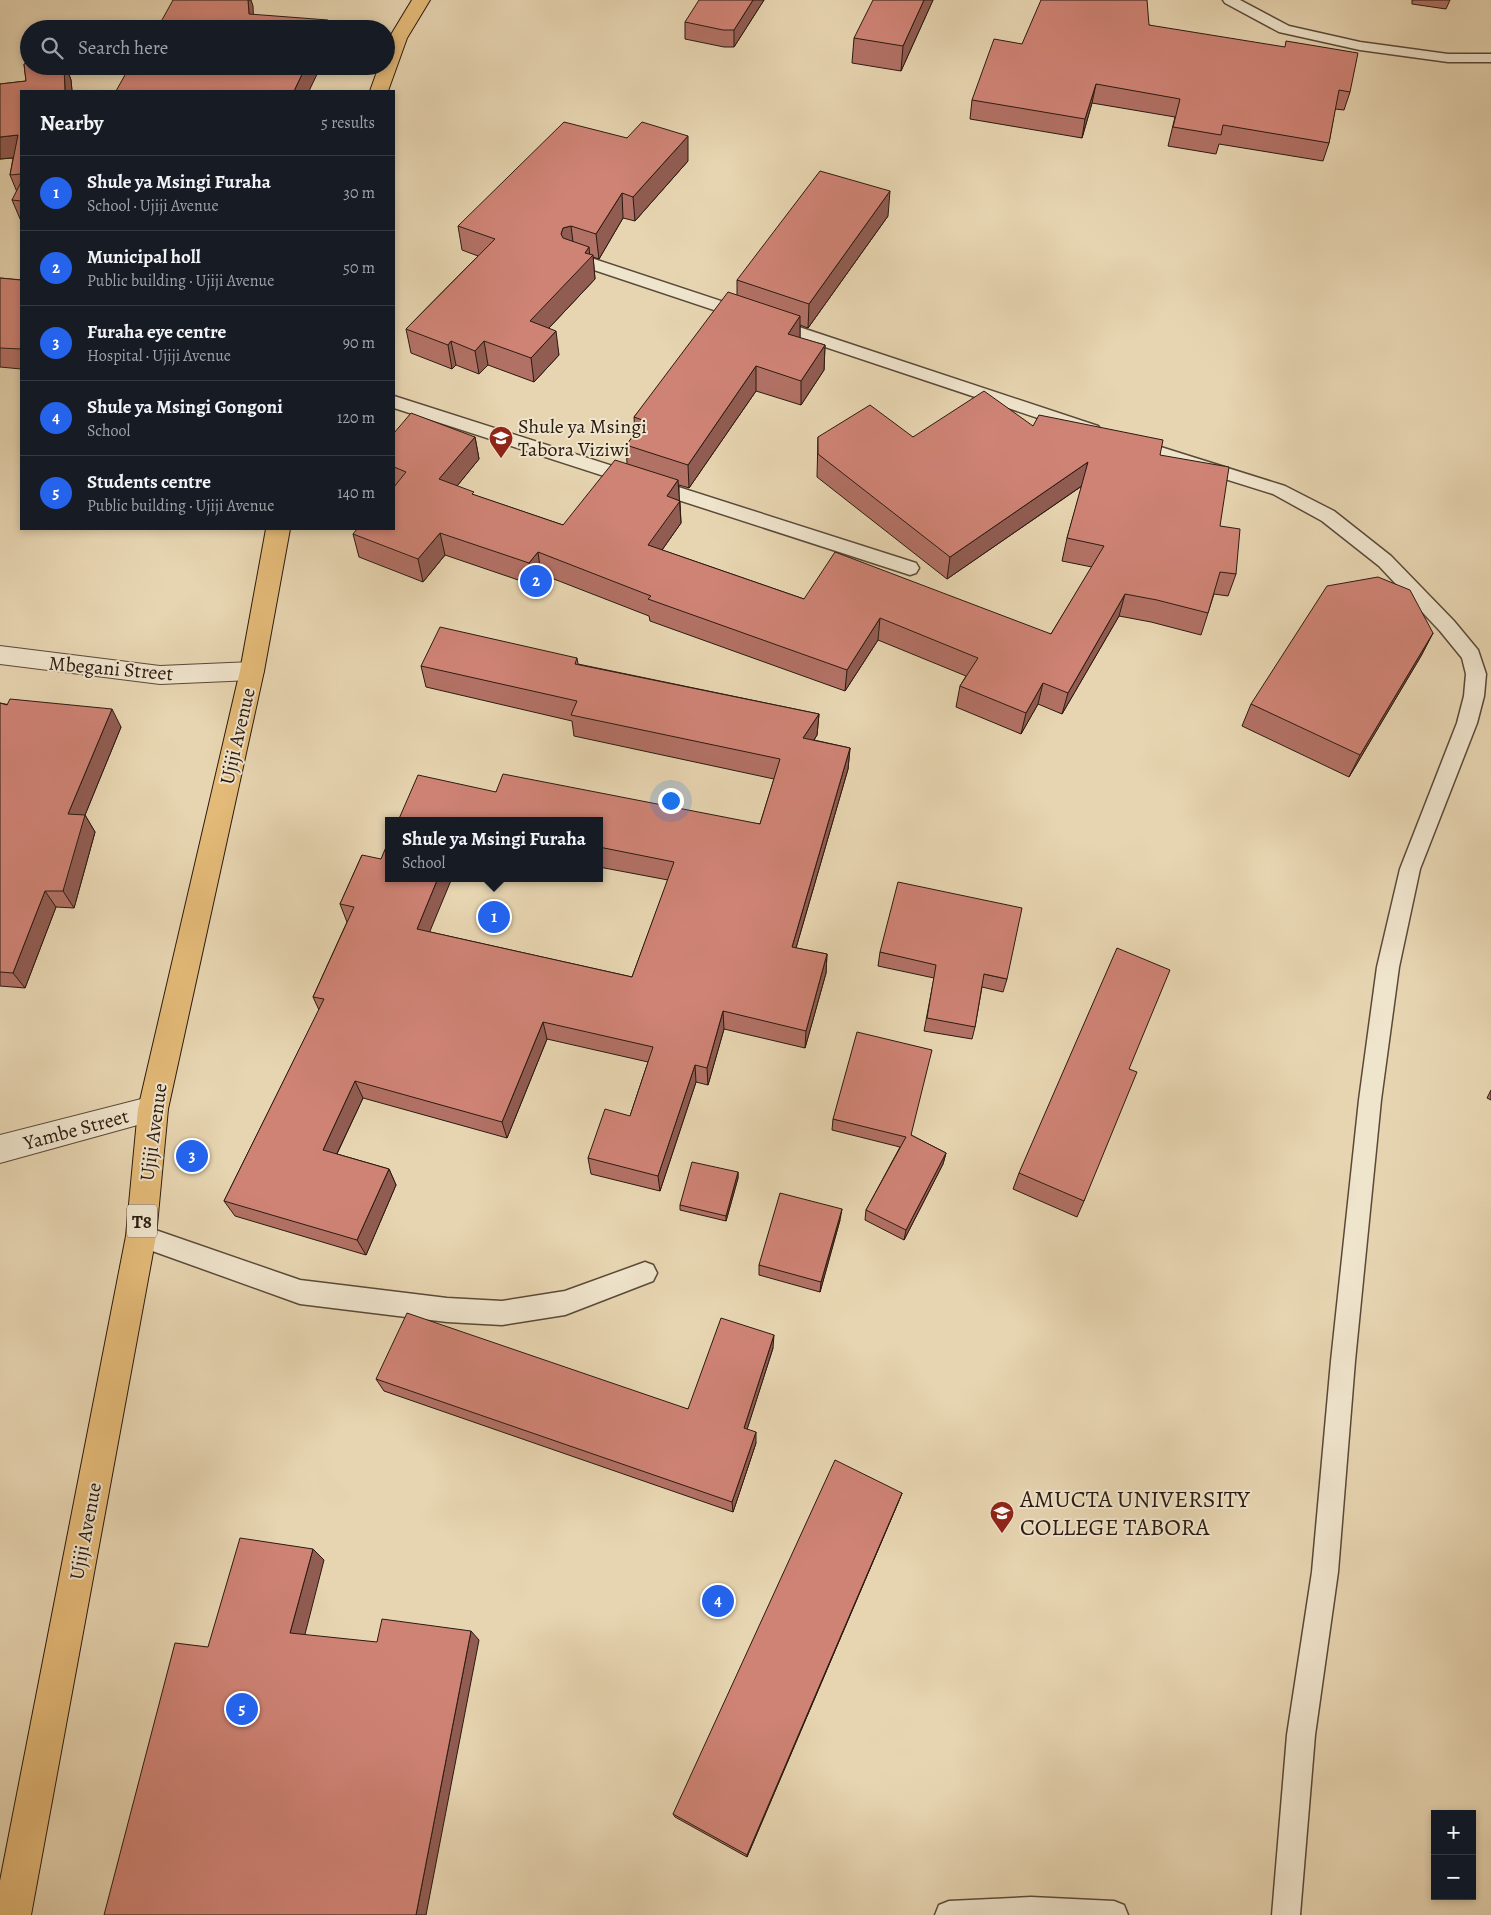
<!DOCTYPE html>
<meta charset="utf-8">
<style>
:root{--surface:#171b24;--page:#242831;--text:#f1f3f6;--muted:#9ea1a6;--line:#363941;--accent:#2563eb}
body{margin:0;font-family:Alegreya,serif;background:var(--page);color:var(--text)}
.controls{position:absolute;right:15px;bottom:15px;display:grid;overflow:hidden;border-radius:0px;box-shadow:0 2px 8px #0003}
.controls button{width:45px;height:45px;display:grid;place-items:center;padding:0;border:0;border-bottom:1px solid var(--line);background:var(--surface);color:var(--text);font:25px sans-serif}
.you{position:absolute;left:670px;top:800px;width:18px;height:18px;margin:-12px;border:4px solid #fff;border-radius:50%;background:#1a73e8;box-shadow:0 0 0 8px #1a73e833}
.badge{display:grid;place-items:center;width:32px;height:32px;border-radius:50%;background:var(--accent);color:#fff;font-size:16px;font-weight:700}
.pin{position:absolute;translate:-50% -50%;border:2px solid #fff;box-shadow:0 1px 5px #0006}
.popup{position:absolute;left:385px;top:817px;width:218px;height:65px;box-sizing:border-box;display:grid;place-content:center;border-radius:0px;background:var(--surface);filter:drop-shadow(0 1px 4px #0005);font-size:16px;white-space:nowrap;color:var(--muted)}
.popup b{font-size:19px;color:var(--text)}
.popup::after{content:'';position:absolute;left:50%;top:100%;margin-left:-10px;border:10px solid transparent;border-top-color:var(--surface)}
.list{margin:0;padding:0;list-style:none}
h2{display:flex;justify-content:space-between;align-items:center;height:65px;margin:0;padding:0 20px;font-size:21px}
h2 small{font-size:16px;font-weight:400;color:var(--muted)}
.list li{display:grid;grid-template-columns:32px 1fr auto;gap:15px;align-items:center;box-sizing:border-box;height:75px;padding:0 20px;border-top:1px solid var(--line)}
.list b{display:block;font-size:19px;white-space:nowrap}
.list p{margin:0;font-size:16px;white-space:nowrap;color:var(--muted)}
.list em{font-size:16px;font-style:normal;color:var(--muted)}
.icon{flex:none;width:28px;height:28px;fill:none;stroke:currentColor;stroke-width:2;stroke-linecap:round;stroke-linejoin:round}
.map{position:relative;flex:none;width:1491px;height:1915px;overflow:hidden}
.search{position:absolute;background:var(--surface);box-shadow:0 2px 8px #0003;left:20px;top:20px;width:375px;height:55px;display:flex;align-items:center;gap:12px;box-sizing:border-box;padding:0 18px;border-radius:28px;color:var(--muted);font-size:19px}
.panel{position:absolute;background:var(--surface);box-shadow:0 2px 8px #0003;left:20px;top:90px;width:375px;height:440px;border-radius:0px}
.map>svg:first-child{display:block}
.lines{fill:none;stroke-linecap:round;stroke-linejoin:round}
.service-casing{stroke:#5a4938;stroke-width:3}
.minor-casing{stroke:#5a4938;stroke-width:2}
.trunk-casing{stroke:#2b1a10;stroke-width:2}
.service{fill:#efe4cc;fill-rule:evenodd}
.minor{fill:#efe4cc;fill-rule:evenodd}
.trunk{fill:#e4ba78;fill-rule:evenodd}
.wall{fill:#b27165;stroke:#2b1a10}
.shaded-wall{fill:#915c52;stroke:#2b1a10}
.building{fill:#cf8375;stroke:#2b1a10}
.labels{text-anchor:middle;stroke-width:4;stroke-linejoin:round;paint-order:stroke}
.shield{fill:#efe4cc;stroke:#665748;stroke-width:1}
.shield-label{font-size:19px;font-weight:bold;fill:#2b1a10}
.poi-label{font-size:20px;fill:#2b1a10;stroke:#efe4cc;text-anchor:start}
.street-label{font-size:20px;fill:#2b1a10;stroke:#efe4cc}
.near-poi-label{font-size:24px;fill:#2b1a10;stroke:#efe4cc;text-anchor:start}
</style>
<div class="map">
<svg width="1491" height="1915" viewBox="0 0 1491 1915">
<rect width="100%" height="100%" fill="#e7d5b1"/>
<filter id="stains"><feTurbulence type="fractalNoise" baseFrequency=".004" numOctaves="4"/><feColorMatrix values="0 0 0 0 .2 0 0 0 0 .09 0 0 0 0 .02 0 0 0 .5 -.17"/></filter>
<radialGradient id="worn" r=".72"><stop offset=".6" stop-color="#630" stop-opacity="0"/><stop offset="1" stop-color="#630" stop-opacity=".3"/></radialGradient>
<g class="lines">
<defs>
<path id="service" d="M 1223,0 L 1240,0 L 1289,26 L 1360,42 L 1448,54 L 1491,54 L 1491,62 L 1448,62 L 1360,50 L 1279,32 L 1225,3 Z
M 573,252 L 1098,426 L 1101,430 L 1098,434 L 1092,436 L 567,261 L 565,257 L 567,253 Z
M 394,396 L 916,563 L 919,568 L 916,573 L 910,575 L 904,573 L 394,408 Z
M 1132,438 L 1285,486 L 1334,511 L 1391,556 L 1454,621 L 1478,650 L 1486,674 L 1484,696 L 1477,723 L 1420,869 L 1399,967 L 1381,1100 L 1355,1361 L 1338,1572 L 1315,1735 L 1300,1915 L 1272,1915 L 1287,1735 L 1312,1572 L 1331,1361 L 1359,1100 L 1377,967 L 1400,869 L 1457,723 L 1464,696 L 1466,674 L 1462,658 L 1440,631 L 1379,566 L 1322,521 L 1273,494 L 1126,448 L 1123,444 L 1126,440 Z
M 141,1225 L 300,1280 L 447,1298 L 502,1301 L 565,1291 L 645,1262 L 653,1265 L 657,1273 L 653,1281 L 565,1315 L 502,1325 L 447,1322 L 300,1304 L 133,1244 L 129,1236 L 133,1228 Z
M 1031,1897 L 1114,1901 L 1124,1905 L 1128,1915 L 935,1915 L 939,1905 L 949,1901 Z"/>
<path id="minor" d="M 0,646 L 160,666 L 252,662 L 261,664 L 264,671 L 261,678 L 252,680 L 160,684 L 0,664 Z
M 153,1096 L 163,1100 L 168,1109 L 163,1118 L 0,1163 L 0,1135 Z"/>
<path id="trunk" d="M 412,0 L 430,0 L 407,38 L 388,91 L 370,91 L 379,66 L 386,66 L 386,45 L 389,38 Z
M 266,529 L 290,529 L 264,671 L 168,1109 L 156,1236 L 31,1915 L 0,1915 L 0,1881 L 126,1236 L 138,1109 L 240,671 Z"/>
</defs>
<!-- service casing -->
<use href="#service" class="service-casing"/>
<!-- minor casing -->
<use href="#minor" class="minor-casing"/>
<!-- trunk casing -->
<use href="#trunk" class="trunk-casing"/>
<!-- service -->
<use href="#service" class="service"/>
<!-- minor -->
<use href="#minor" class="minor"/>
<!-- trunk -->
<use href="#trunk" class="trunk"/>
</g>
<!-- wall -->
<path class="wall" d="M 764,0 L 734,47 L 724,47 L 685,39 L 685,22 Z
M 933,0 L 901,71 L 852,63 L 854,38 Z
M 1412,0 L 1450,0 L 1446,9 L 1412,4 Z
M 1149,25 L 1350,92 L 1344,110 L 1335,109 L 1329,143 L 1323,161 L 1219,144 L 1216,154 L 1168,146 L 1175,117 L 1092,103 L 1082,138 L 970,119 L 972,100 L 1022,44 Z
M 29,63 L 29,66 L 66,66 L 71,80 L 72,91 L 21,91 L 21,221 L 12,200 L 17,192 L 10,175 L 13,158 L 0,159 L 0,84 L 26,81 L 24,64 Z
M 627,138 L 688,161 L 635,221 L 623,218 L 599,259 L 593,257 L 595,279 L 549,328 L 559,355 L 534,382 L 488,365 L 479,374 L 456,365 L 452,369 L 411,353 L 406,329 L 478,256 L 462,250 L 458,226 Z
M 888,216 L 808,328 L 800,325 L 800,338 L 825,345 L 824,370 L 801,405 L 756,391 L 689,488 L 679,485 L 679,500 L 680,501 L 681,523 L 662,550 L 804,599 L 1051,634 L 1092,567 L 1062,561 L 1067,538 L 1082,486 L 947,579 L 817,477 L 818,437 L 913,437 L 1033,426 L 1160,455 L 1220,526 L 1236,574 L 1228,596 L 1214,594 L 1208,613 L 1201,635 L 1151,622 L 1119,616 L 1062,714 L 1038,704 L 1021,734 L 956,707 L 960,686 L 966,676 L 878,640 L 845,691 L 650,621 L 649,616 L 541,574 L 533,585 L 445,555 L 423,582 L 359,557 L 353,534 L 394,529 L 394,433 L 475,437 L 479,459 L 457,486 L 474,495 L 563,525 L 627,463 L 626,445 L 635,434 L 634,417 L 737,295 L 737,280 Z
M 0,278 L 21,280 L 21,369 L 0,367 Z
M 1433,633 L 1421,656 L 1349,777 L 1242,726 L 1251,704 Z
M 577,658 L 578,664 L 819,714 L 817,735 L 814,740 L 850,748 L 848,769 L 796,948 L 827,954 L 826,973 L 805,1048 L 724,1029 L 708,1085 L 696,1082 L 660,1191 L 591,1174 L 588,1158 L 630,1116 L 648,1062 L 547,1039 L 507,1138 L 363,1098 L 337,1154 L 389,1169 L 396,1185 L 366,1255 L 235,1216 L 224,1201 L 319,1010 L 313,997 L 347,922 L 340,904 L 362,855 L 430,932 L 632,977 L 668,880 L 599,867 L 599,821 L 398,821 L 496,792 L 760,824 L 774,779 L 574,736 L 572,721 L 426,687 L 421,666 Z
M 0,703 L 121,727 L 85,815 L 95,832 L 74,908 L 56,907 L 25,988 L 0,986 Z
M 880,952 L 1007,979 L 1003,992 L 982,987 L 975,1027 L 972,1039 L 924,1031 L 934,978 L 878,966 Z
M 1129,1069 L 1084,1201 L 1077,1217 L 1013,1189 L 1019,1173 Z
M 1491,1090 L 1491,1100 L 1487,1098 Z
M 833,1119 L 911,1135 L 946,1153 L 943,1164 L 904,1240 L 865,1220 L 866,1210 L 900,1147 L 832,1130 Z
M 738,1172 L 738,1178 L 726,1221 L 680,1210 L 680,1205 Z
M 840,1220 L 820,1292 L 759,1275 L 759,1265 Z
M 773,1348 L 747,1429 L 756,1443 L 733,1512 L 384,1391 L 376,1379 L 688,1409 Z
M 902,1493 L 898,1503 L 747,1857 L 675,1817 L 673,1814 Z"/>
<!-- shaded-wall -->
<path class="shaded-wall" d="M 248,0 L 251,0 L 253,6 L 254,29 L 249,14 Z
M 753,0 L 764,0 L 734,47 L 734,30 Z
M 924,0 L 933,0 L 901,71 L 903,46 Z
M 328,20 L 330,29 L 324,29 Z
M 64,66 L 66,66 L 71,80 L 72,91 L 65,91 Z
M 306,66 L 321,66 L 309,91 L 294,91 Z
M 1096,84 L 1092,103 L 1082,138 L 1085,119 Z
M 18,135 L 21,157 L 0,159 L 0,137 Z
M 688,136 L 688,161 L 635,221 L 633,197 Z
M 890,191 L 888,216 L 808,328 L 809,304 Z
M 622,193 L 623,218 L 599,259 L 596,234 Z
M 571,226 L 574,250 L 563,258 L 561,234 L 563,228 Z
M 589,247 L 590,258 L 593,255 L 595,279 L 533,345 L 530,321 L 585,253 Z
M 800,316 L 800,341 L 788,334 Z
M 556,331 L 559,355 L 534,382 L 531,358 Z
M 451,341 L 456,365 L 452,369 L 448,345 Z
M 484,341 L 488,365 L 479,374 L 475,351 Z
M 825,345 L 824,370 L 801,405 L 801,381 Z
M 756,366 L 756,391 L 689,488 L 688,465 Z
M 475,437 L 479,459 L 444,502 L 439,479 Z
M 1088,462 L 1083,485 L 947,579 L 950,557 Z
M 678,480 L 681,523 L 650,567 L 648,545 L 667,496 Z
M 440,533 L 445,555 L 423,582 L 418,559 Z
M 538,552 L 541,574 L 533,585 L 529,563 Z
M 1125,594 L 1119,616 L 1062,714 L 1068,693 Z
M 880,618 L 878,640 L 845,691 L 847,670 Z
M 1433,633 L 1421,656 L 1349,777 L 1360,755 Z
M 1043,683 L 1038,704 L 1021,734 L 1026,713 Z
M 112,709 L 121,727 L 85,815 L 95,832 L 74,908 L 63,891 L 68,814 Z
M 819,714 L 817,735 L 802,759 L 803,738 Z
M 850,748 L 848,769 L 791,965 L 792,947 Z
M 438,878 L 452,878 L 423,948 L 417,929 Z
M 45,891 L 56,907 L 25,988 L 13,973 Z
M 827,954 L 826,973 L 805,1048 L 806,1031 Z
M 723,1011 L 724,1029 L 708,1085 L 707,1068 Z
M 543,1022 L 547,1039 L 507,1138 L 502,1122 Z
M 695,1065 L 696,1082 L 660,1191 L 658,1176 Z
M 355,1081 L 363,1098 L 331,1166 L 323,1150 Z
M 946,1153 L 943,1164 L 904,1240 L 906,1230 Z
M 389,1169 L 396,1185 L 366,1255 L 357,1240 Z
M 738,1172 L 738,1178 L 726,1221 L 726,1216 Z
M 842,1209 L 840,1220 L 820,1292 L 821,1282 Z
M 774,1335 L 773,1348 L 744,1439 L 744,1428 Z
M 756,1432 L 756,1443 L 733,1512 L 732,1502 Z
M 902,1493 L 898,1503 L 747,1857 L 747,1855 Z
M 313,1549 L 324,1560 L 303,1642 L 290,1633 Z
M 471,1631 L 479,1640 L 426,1915 L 416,1915 Z"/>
<!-- building -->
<path class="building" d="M 173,0 L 248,0 L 249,14 L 328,20 L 324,29 L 157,29 Z
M 699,0 L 753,0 L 734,30 L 723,30 L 685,22 Z
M 873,0 L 924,0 L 903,46 L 854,38 Z
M 1041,0 L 1147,0 L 1149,25 L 1285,47 L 1286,41 L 1358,53 L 1350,92 L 1339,90 L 1329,143 L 1223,125 L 1221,135 L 1173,127 L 1180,99 L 1096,84 L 1085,119 L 972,100 L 994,39 L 1022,44 Z
M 29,63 L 29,66 L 64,66 L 65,91 L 21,91 L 21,174 L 10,175 L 18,135 L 0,137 L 0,84 L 26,81 L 24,64 Z
M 130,66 L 306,66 L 294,91 L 116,91 Z
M 564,122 L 627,138 L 642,122 L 688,136 L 633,197 L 622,193 L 596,234 L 571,226 L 563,228 L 561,234 L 563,238 L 589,247 L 585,253 L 593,255 L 530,321 L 556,331 L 531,358 L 484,341 L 475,351 L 451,341 L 448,345 L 406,329 L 495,239 L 458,226 Z
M 820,171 L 890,191 L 809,304 L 737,280 Z
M 21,182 L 21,201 L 12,200 Z
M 0,278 L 21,280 L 21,349 L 0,348 Z
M 728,292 L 800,316 L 788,334 L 825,345 L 801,381 L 756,366 L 688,465 L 626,445 L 645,421 L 634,417 Z
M 984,391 L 1033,426 L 1039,415 L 1163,440 L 1160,455 L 1229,467 L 1220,526 L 1240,529 L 1236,574 L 1220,572 L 1208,613 L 1157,600 L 1125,594 L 1068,693 L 1043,683 L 1026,713 L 960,686 L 978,658 L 880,618 L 847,670 L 648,599 L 651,596 L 538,552 L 529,563 L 440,533 L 418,559 L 353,534 L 357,529 L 394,529 L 394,487 L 406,472 L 394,467 L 394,433 L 411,413 L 475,437 L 439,479 L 474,492 L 472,494 L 563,525 L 615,460 L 678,480 L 667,496 L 680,501 L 648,545 L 804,599 L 835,552 L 1051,634 L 1104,546 L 1067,538 L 1088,462 L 950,557 L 818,454 L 818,437 L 870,405 L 913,437 Z
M 1378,577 L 1410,590 L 1433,633 L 1360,755 L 1251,704 L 1327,586 Z
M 440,627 L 577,658 L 575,664 L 819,714 L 803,738 L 850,748 L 792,947 L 827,954 L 806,1031 L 723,1011 L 707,1068 L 695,1065 L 658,1176 L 588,1158 L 605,1109 L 630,1116 L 653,1047 L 543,1022 L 502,1122 L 355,1081 L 323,1150 L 389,1169 L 357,1240 L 224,1201 L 324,999 L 313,997 L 354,907 L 340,904 L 362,855 L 381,859 L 389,840 L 389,878 L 438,878 L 417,929 L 632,977 L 674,862 L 599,847 L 599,821 L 466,821 L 463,820 L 462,821 L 398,821 L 418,775 L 496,792 L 503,774 L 760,824 L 780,759 L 571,715 L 577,701 L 421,666 Z
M 10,699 L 112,709 L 68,814 L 85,815 L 63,891 L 45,891 L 13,973 L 0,972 L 0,703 L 7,705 Z
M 898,882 L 1022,908 L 1007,979 L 984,974 L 975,1027 L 927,1018 L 936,965 L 880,952 Z
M 1117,948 L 1170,970 L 1129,1069 L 1137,1072 L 1084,1201 L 1019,1173 Z
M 857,1032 L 932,1050 L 911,1135 L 946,1153 L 906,1230 L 866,1210 L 906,1137 L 833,1119 Z
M 692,1162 L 738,1172 L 726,1216 L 680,1205 Z
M 780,1193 L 842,1209 L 821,1282 L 759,1265 Z
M 407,1313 L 688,1409 L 721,1318 L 774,1335 L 744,1428 L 756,1432 L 732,1502 L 376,1379 Z
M 835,1460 L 902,1493 L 747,1855 L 673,1814 Z
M 240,1538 L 313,1549 L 290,1633 L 377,1642 L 382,1619 L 471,1631 L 416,1915 L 104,1915 L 175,1643 L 208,1647 Z"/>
<!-- icons -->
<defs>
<symbol id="school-pin" viewBox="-11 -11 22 30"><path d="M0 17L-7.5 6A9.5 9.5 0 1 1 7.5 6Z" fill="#8f2418" stroke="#efe4cc"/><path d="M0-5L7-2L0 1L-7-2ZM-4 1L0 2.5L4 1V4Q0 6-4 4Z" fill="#fff"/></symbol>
</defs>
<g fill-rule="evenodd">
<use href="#school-pin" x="487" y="424" width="28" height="38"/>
<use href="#school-pin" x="988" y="1499" width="28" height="38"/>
</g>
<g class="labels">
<!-- shield labels -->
<rect class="shield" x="127" y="1204.5" width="30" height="33" rx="4"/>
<g class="shield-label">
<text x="142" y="1228">T8</text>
</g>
<!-- poi labels -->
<g class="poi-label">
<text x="518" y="433">Shule ya Msingi<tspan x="518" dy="23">Tabora Viziwi</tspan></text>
</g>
<!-- street labels -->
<g class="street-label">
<text transform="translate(111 668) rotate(5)" y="7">Mbegani Street</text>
<text transform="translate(237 736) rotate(-77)" y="7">Ujiji Avenue</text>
<text transform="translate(76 1129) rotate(-15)" y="7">Yambe Street</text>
<text transform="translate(153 1132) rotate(-82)" y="7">Ujiji Avenue</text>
<text transform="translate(85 1531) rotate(-79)" y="7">Ujiji Avenue</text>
</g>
<!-- near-poi labels -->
<g class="near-poi-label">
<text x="1020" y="1507">AMUCTA UNIVERSITY<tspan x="1020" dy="28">COLLEGE TABORA</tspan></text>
</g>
</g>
<rect width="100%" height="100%" filter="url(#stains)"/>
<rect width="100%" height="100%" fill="url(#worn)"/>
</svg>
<div class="controls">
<button>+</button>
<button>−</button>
</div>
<div class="you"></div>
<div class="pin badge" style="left:494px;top:917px">1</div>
<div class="popup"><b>Shule ya Msingi Furaha</b>School</div>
<div class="pin badge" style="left:536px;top:581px">2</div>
<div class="pin badge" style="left:192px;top:1156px">3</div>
<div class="pin badge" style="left:718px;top:1601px">4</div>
<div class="pin badge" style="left:242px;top:1709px">5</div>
<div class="search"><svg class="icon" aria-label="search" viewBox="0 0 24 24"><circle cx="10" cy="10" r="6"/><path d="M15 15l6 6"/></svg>Search here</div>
<section class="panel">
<h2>Nearby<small>5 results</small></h2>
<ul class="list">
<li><span class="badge">1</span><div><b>Shule ya Msingi Furaha</b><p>School · Ujiji Avenue</p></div><em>30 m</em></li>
<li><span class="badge">2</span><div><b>Municipal holl</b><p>Public building · Ujiji Avenue</p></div><em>50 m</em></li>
<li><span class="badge">3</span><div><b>Furaha eye centre</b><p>Hospital · Ujiji Avenue</p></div><em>90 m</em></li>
<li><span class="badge">4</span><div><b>Shule ya Msingi Gongoni</b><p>School</p></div><em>120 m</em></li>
<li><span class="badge">5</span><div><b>Students centre</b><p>Public building · Ujiji Avenue</p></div><em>140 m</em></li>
</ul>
</section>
</div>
